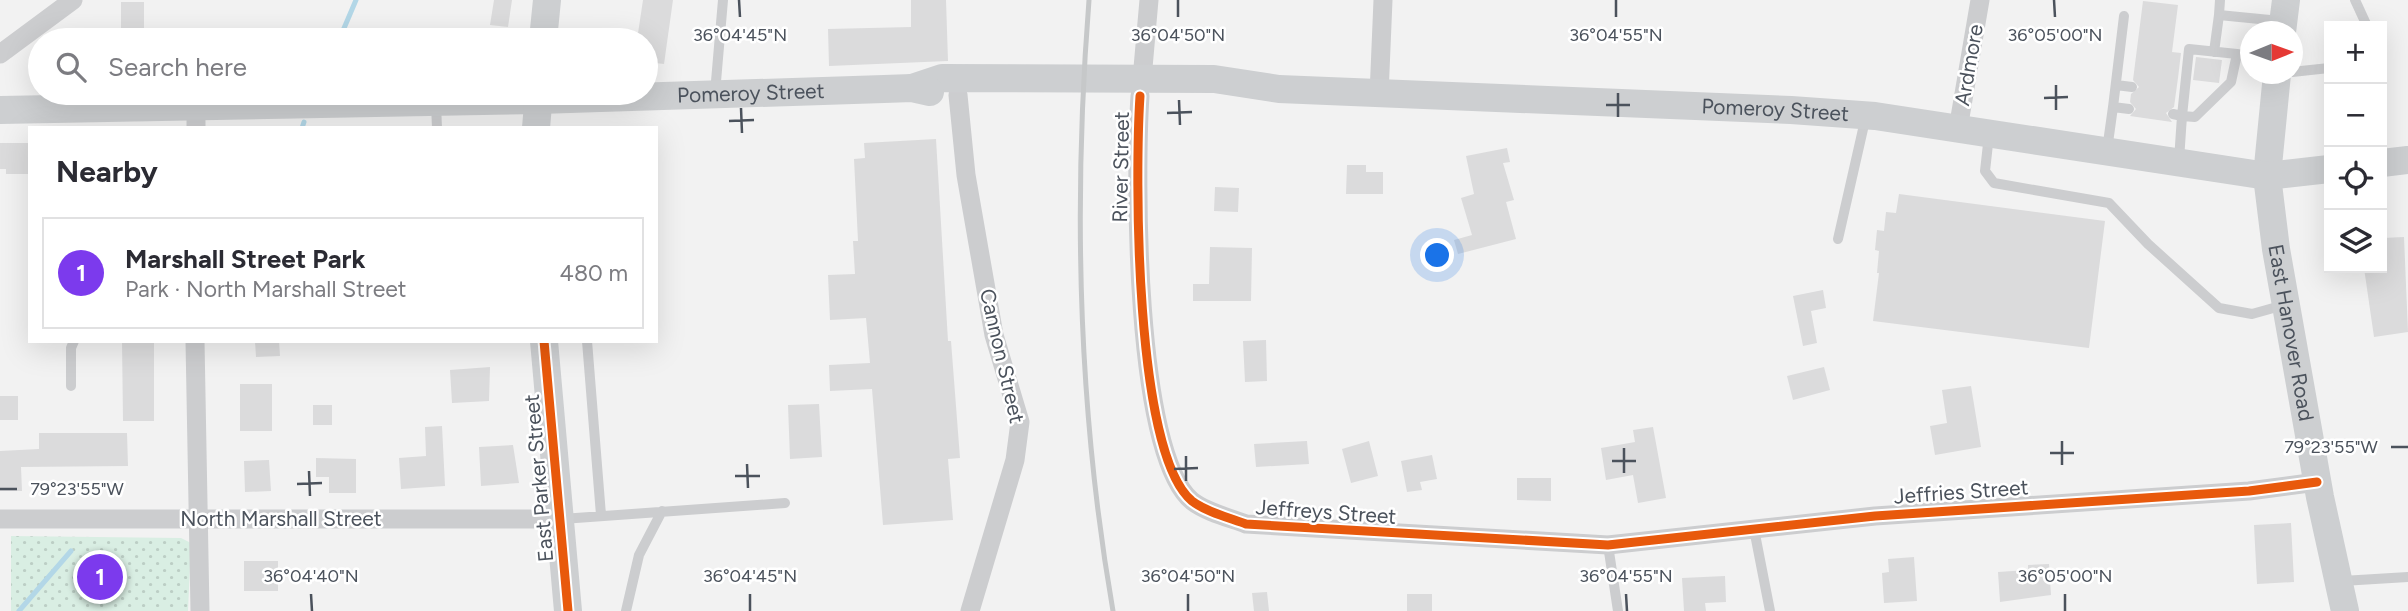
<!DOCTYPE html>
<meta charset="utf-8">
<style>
:root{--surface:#fff;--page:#f2f2f3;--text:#2b2b33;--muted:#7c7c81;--line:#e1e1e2;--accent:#7c3aed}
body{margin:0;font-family:Figtree,sans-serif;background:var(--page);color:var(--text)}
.controls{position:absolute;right:21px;top:21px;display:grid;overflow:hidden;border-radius:0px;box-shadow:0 7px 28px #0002}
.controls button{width:63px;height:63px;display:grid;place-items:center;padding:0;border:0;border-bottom:2px solid var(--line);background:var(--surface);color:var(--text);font:35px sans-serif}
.compass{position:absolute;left:2240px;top:21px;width:63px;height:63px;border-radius:50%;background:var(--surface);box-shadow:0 7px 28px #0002;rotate:89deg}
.you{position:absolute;left:1438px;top:256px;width:24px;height:24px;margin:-18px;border:5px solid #fff;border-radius:50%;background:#1a73e8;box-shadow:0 0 0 10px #1a73e833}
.badge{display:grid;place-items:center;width:46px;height:46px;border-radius:50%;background:var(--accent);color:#fff;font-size:23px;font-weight:700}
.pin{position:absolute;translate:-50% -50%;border:4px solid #fff;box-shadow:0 2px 7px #0006}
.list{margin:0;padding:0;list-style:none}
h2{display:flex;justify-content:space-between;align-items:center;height:91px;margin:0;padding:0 28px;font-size:30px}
h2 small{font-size:23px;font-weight:400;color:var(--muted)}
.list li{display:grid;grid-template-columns:46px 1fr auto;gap:21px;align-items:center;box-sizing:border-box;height:112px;margin:0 14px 14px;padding:0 14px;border:2px solid var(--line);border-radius:0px}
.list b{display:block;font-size:26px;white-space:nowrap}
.list p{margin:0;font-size:23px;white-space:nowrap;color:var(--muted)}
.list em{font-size:23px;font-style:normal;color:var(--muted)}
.icon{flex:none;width:38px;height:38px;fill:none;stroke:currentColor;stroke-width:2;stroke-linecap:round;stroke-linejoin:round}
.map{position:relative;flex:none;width:2408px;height:611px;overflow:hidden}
.search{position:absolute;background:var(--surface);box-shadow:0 7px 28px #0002;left:28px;top:28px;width:630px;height:77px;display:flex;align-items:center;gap:18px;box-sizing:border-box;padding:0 24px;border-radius:38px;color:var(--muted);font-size:26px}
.panel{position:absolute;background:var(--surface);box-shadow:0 7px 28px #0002;left:28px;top:126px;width:630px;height:217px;border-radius:0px}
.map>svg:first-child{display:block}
.green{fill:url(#green-dots)}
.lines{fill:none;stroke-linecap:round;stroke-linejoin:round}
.stream{stroke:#b3d7e7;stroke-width:5}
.building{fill:#dbdbdc}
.lane{stroke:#cccdcf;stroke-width:10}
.street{stroke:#cccdcf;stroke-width:19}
.secondary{stroke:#cdcfd1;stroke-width:28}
.rail{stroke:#c6c8c9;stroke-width:5}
.cycleway-casing{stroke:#fff;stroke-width:13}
.cycleway{stroke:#e8590c;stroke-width:9}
.ticks{fill:none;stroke:#4b525c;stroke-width:2.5}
.labels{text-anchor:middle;stroke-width:5;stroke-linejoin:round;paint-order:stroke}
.street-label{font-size:21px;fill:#4b525c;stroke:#fff}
.ticks-label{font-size:18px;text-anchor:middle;fill:#4b525c;stroke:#fff;stroke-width:5;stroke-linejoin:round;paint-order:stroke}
</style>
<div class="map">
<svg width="2408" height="611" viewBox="0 0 2408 611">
<defs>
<pattern id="green-dots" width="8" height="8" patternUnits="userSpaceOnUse" patternTransform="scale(1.75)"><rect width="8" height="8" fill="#d9eee3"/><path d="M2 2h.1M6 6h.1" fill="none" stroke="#bccec5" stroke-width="1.8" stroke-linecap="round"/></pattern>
</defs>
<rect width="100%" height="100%" fill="#f2f2f2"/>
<!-- green -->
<path class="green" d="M 11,536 L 181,538 L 191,543 L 188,611 L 11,611 Z"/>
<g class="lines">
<!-- stream -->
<path class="stream" d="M 339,40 L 356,0
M 302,128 L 304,122
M 19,611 L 71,551"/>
</g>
<!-- building -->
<path class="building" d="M 494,0 L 512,0 L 508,27 L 490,25 Z
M 643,0 L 673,0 L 664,64 L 646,62 L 646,40 L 637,40 Z
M 911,0 L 946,0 L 948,61 L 829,66 L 828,29 L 911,27 Z
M 2143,1 L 2178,5 L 2172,52 L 2181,53 L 2178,78 L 2174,107 L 2166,113 L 2172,122 L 2130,116 L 2136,109 L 2130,102 L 2131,94 L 2139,87 L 2133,80 Z
M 121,2 L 144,2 L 144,40 L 121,40 Z
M 2196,57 L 2222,60 L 2219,83 L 2193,80 Z
M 936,139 L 948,341 L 951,341 L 960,458 L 948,459 L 953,520 L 883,525 L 872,389 L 830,391 L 829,365 L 870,363 L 866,318 L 830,320 L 828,275 L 855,274 L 853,241 L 858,241 L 854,159 L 865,158 L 864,143 Z
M 0,143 L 30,143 L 30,174 L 6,174 L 6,169 L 0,169 Z
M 1507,148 L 1510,162 L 1503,163 L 1514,200 L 1506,202 L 1516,239 L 1458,254 L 1454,240 L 1472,235 L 1461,198 L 1474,194 L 1466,156 Z
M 1347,165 L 1366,165 L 1366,172 L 1383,172 L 1383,194 L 1346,194 Z
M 1215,187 L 1239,188 L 1238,212 L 1214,211 Z
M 1899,194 L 2105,221 L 2089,348 L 1873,321 L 1879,273 L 1877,273 L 1879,251 L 1875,250 L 1877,230 L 1884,231 L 1886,212 L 1896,213 Z
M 2404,237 L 2408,332 L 2374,337 L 2364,268 L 2382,268 L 2382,238 Z
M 1210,247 L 1252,248 L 1251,301 L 1193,301 L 1193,284 L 1209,284 Z
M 1823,290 L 1826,308 L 1811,311 L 1817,343 L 1803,346 L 1793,296 Z
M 1266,340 L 1267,381 L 1245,382 L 1243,341 Z
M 122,341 L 154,341 L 154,421 L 123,421 Z
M 255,341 L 279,341 L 280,356 L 256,357 Z
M 490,367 L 489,401 L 452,403 L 450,370 Z
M 1824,367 L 1830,390 L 1793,400 L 1787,376 Z
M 240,384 L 272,384 L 272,431 L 240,431 Z
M 1971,386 L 1981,447 L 1935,455 L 1930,426 L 1947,423 L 1942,390 Z
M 0,396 L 18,396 L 18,420 L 0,420 Z
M 819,404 L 822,457 L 790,459 L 788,405 Z
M 313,405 L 332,405 L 332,425 L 313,425 Z
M 442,426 L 445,486 L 401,489 L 399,458 L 426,456 L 425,427 Z
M 1653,427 L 1666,498 L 1638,503 L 1633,475 L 1606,480 L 1601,448 L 1635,442 L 1633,430 Z
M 39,433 L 127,433 L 128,466 L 21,467 L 22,491 L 0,491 L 0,451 L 39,449 Z
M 1307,441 L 1309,464 L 1256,467 L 1254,444 Z
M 1369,441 L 1378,476 L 1351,483 L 1342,449 Z
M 513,445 L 519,483 L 481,486 L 479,447 Z
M 1432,455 L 1437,479 L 1420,482 L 1422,490 L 1407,492 L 1401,461 Z
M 316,458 L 356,459 L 356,493 L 329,493 L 329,477 L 316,477 Z
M 269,460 L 271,491 L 245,492 L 244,461 Z
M 1517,478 L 1551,478 L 1551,501 L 1517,500 Z
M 2291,523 L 2294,582 L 2257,584 L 2254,525 Z
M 1914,557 L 1917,601 L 1884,603 L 1882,573 L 1889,572 L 1888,559 Z
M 244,561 L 278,561 L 278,591 L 244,591 Z
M 2049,564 L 2051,595 L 2000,602 L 1998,572 L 2028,570 L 2028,565 Z
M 1725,576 L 1726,602 L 1705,603 L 1706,611 L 1684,611 L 1682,578 Z
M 1267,592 L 1269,611 L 1254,611 L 1252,593 Z
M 1407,594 L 1432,594 L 1432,611 L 1407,611 Z"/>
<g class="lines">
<!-- lane -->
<path class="lane" d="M 2355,0 L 2367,26
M 2219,15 L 2220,0
M 2214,52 L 2219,15 L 2280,21
M 2292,72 L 2329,68
M 2116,85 L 2132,87
M 715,93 L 723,0
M 436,104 L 437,128
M 2113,107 L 2124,16
M 2173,114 L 2182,116 L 2189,49 L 2237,54
M 1989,135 L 1985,171 L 1994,183 L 2109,203 L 2148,244 L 2219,308 L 2252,314 L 2284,305
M 2107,150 L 2113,107 L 2129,109
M 2179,160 L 2182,116 L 2195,117 L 2231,82 L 2237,54 L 2250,56
M 1838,239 L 1866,116
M 587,341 L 601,515
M 71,386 L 71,348 L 74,341
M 562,519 L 785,503
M 1754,529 L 1770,611
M 1608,545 L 1618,611
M 2342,581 L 2408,577
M 626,611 L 639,555 L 662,511"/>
<!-- street -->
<path class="street" d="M 0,54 L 73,0
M 1142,79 L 1149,0
M 958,95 L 966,175 L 994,335 L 1020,422 L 1015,460 L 970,611
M 1379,95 L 1383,0
M 1140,96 C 1135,172 1134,453 1192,501 C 1206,512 1230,518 1246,524 L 1608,545 L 1875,516 L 2249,491 L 2317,482
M 196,128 L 196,105
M 1958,129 L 1980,0
M 195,341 L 200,611
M 0,519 L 561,519"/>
<!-- secondary -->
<g class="secondary">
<path d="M 2282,32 L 2286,0"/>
<path d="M 543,40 L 547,0"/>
<path id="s1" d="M 2277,74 L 2267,176 L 2276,249 L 2320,497 L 2345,611"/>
<path id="s2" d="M 912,88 L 942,78 L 1214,79 L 1279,89 L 1791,110 L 1875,116 L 2267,176 L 2329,169"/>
<path id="s3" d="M 0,110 L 539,100 L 884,89 L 912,88 L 930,92"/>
<path d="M 536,128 L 539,93"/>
<path d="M 2382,163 L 2408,160"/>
<path d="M 544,341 L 568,611"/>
</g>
<!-- rail -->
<path class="rail" d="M 1089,0 C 1073,204 1078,410 1113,611"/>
<defs>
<path id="cycleway" d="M 1140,96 C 1135,172 1134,453 1192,501 C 1206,512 1230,518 1246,524 L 1608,545 L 1875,516 L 2249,491 L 2317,482
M 544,341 L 568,611"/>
</defs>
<!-- cycleway casing -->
<use href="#cycleway" class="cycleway-casing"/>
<!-- cycleway -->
<use href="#cycleway" class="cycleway"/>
</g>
<!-- ticks -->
<path class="ticks" d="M 739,0 L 740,17M 1178,0 L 1178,17M 1616,0 L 1616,17M 2054,0 L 2055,17M 2056,85 L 2056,110M 1618,93 L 1618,117M 2044,98 L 2068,97M 1179,100 L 1180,125M 1606,105 L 1630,105M 741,108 L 742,133M 1167,113 L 1192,112M 729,121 L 754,120M 2062,441 L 2062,465M 2391,447 L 2408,447M 1624,448 L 1624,473M 2050,453 L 2074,453M 1186,456 L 1186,481M 1612,461 L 1636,461M 747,464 L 748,488M 1174,469 L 1198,468M 309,471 L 310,496M 735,476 L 760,476M 297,484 L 322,483M 0,489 L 17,489M 311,594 L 312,611M 750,594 L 750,611M 1188,594 L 1188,611M 1626,594 L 1627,611M 2065,594 L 2065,611"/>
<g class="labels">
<!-- street labels -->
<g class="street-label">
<text transform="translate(1969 65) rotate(-80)" y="7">Ardmore</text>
<text dy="7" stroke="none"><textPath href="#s3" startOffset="751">Pomeroy Street</textPath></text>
<text dy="7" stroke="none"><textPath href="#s2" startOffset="866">Pomeroy Street</textPath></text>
<text transform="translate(1121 167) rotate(-89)" y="7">River Street</text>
<text dy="7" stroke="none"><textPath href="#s1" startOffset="261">East Hanover Road</textPath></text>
<text transform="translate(1002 356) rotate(77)" y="7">Cannon Street</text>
<text transform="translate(539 478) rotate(-95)" y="7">East Parker Street</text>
<text transform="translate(1961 492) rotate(-4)" y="7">Jeffries Street</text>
<text transform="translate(1326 512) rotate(4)" y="7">Jeffreys Street</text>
<text x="281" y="526">North Marshall Street</text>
</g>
</g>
<g class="ticks-label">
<text x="740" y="41">36°04'45"N</text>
<text x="1178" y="41">36°04'50"N</text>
<text x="1616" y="41">36°04'55"N</text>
<text x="2055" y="41">36°05'00"N</text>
<text x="2331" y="453">79°23'55"W</text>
<text x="77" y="495">79°23'55"W</text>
<text x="311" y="582">36°04'40"N</text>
<text x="750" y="582">36°04'45"N</text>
<text x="1188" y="582">36°04'50"N</text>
<text x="1626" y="582">36°04'55"N</text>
<text x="2065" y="582">36°05'00"N</text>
</g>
</svg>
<div class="controls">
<button>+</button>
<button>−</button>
<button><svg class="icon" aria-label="locate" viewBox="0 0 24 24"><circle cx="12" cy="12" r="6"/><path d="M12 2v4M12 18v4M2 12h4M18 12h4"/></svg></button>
<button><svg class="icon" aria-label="layers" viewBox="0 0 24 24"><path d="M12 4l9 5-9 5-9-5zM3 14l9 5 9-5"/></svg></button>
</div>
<svg class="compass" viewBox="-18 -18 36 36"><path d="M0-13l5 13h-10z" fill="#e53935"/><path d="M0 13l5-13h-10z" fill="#7c7c81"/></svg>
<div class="you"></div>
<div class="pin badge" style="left:100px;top:577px">1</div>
<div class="search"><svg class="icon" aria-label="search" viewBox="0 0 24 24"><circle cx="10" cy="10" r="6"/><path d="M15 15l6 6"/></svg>Search here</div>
<section class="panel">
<h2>Nearby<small></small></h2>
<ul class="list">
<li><span class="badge">1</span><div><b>Marshall Street Park</b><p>Park · North Marshall Street</p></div><em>480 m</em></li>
</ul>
</section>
</div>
